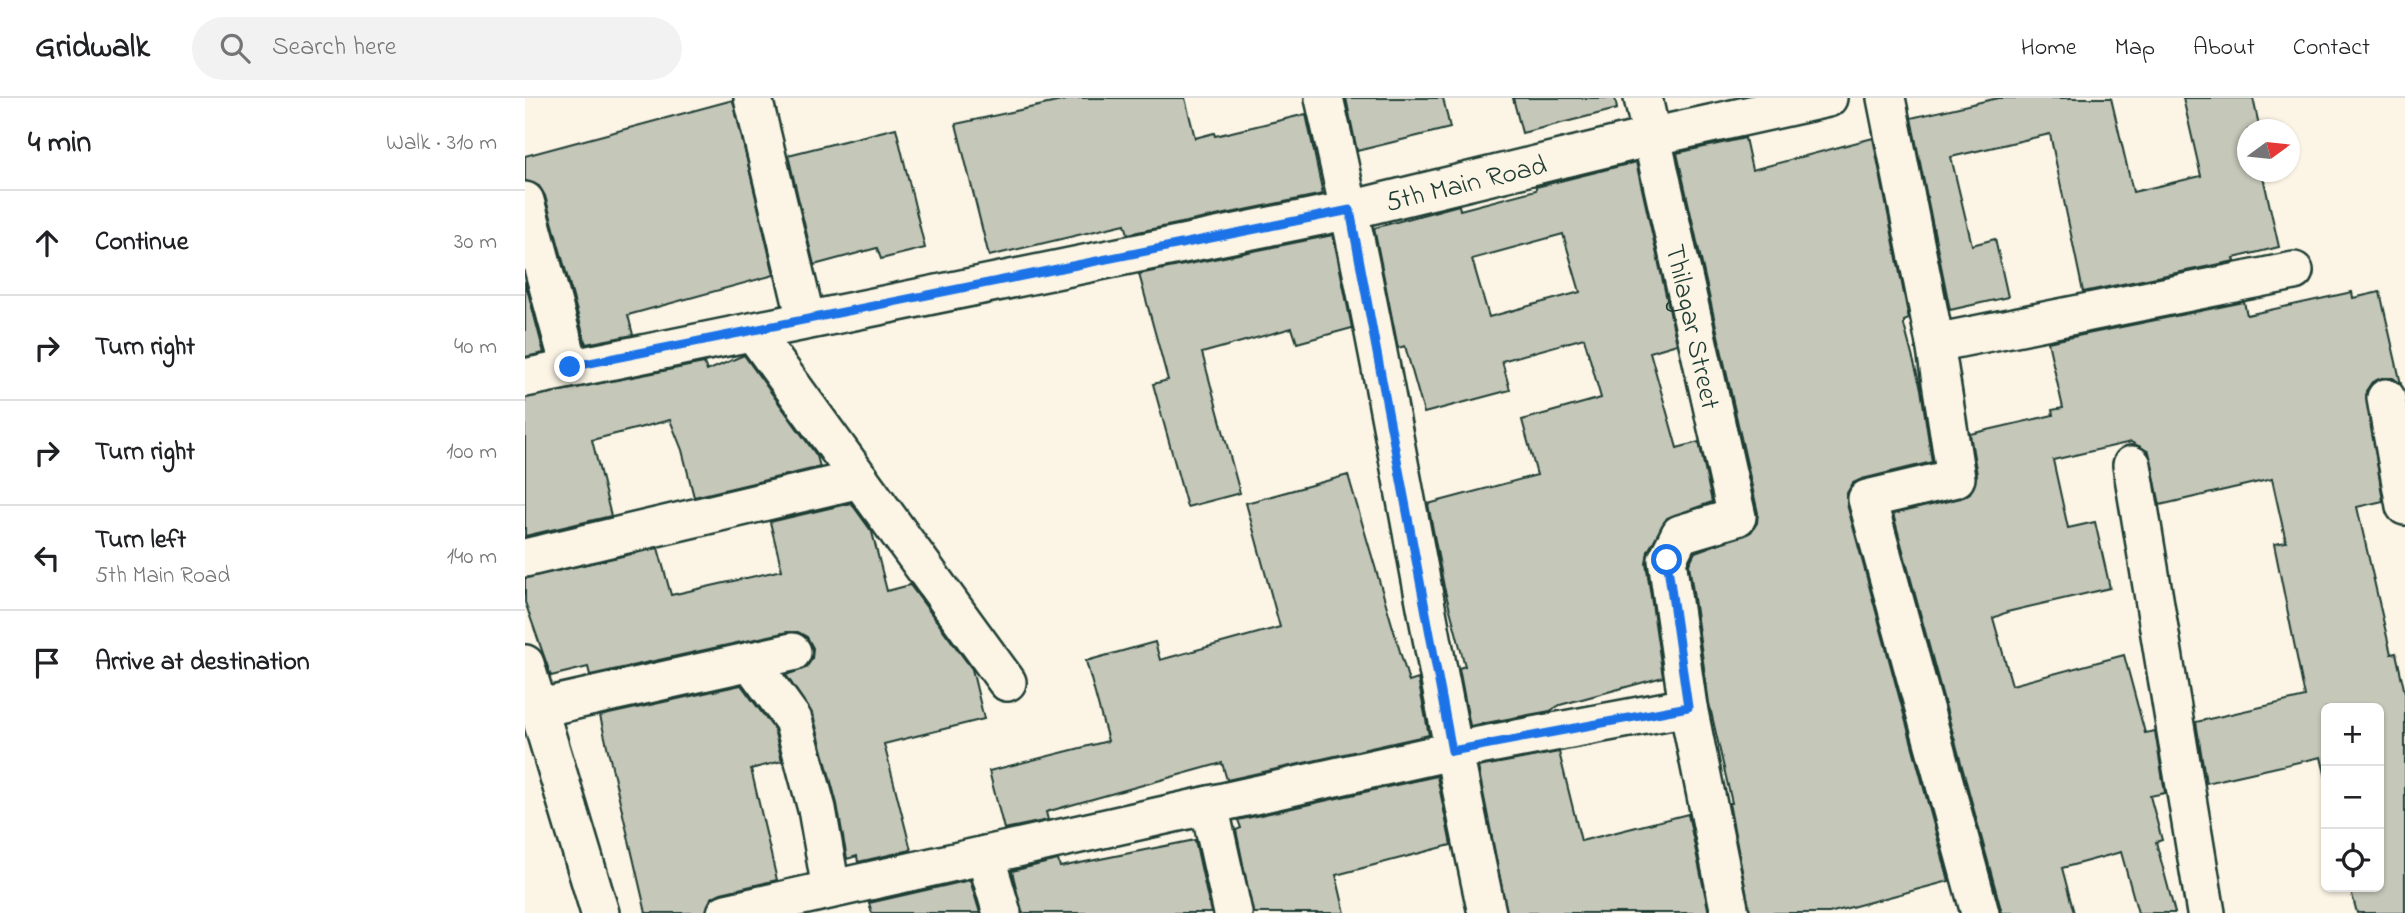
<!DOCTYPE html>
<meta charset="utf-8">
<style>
:root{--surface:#fff;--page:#f2f2f2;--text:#202124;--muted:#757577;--line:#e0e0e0}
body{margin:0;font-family:"Indie Flower",sans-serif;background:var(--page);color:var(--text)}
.controls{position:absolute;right:21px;bottom:21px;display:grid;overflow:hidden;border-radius:10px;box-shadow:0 2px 5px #0004}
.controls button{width:63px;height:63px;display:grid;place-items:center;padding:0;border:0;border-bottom:2px solid var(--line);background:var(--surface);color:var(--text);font:35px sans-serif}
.compass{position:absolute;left:1712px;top:21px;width:63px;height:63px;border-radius:50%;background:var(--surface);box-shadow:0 2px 5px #0004;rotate:75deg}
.stop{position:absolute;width:21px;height:21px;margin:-16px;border:5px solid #1a73e8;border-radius:50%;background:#fff}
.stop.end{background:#1a73e8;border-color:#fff;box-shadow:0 2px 7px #0008}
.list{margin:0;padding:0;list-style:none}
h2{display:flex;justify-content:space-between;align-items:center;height:91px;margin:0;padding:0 28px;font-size:30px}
h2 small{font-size:23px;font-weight:400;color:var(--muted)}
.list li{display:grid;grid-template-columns:46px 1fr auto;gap:21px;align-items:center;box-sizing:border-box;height:105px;padding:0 28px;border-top:2px solid var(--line)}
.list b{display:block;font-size:26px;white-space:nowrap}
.list p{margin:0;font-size:23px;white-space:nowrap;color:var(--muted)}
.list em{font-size:23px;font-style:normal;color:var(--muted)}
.icon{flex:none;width:38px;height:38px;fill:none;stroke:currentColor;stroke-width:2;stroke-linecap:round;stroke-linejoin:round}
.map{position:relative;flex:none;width:1880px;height:815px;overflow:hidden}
header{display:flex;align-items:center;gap:42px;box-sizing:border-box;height:98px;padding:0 35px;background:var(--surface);border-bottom:2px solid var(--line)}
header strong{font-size:33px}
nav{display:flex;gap:38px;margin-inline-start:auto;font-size:24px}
.search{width:490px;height:63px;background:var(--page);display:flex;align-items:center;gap:18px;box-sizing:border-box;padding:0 24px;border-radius:38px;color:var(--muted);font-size:26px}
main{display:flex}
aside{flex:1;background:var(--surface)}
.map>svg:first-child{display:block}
.building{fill:#c5c7b9;stroke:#1f3d34;stroke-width:2;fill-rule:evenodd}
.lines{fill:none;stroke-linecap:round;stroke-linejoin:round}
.minor-casing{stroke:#1f3d34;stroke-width:42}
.minor{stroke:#fcf5e5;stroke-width:37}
.route{stroke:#1a73e8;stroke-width:9}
.labels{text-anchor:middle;stroke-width:5;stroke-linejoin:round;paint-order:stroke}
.street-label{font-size:28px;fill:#1f3d34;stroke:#fcf5e5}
</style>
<header>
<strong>Gridwalk</strong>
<div class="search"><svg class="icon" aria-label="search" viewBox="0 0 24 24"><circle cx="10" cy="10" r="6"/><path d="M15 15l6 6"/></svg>Search here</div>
<nav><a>Home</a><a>Map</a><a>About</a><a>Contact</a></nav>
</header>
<main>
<aside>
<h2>4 min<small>Walk · 310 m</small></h2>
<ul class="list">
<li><svg class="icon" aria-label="ahead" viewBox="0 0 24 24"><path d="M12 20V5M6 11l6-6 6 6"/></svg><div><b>Continue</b></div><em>30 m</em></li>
<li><svg class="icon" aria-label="right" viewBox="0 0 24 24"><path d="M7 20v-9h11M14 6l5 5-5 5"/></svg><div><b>Turn right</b></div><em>40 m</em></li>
<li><svg class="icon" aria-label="right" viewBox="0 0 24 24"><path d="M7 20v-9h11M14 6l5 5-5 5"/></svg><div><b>Turn right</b></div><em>100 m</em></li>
<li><svg class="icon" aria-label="left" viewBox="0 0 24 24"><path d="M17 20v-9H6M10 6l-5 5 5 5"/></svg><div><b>Turn left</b><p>5th Main Road</p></div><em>140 m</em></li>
<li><svg class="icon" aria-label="arrive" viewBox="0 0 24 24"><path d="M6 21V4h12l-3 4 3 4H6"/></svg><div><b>Arrive at destination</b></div></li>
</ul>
</aside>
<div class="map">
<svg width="1880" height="815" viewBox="0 0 1880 815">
<rect width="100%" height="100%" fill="#fcf5e5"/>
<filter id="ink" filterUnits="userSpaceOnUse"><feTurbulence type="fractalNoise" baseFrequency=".0143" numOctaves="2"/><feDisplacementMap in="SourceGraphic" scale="14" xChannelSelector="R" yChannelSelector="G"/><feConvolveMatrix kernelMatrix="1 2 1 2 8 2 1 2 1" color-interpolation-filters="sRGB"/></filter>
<g filter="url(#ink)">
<!-- building -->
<path class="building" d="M 550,0 L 660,0 L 670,40 L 689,35 L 690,38 L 781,16 L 798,96 L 603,136 L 600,126 L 464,158 L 431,26 Z
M 821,0 L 918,0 L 925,30 L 832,53 Z
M 988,0 L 1090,0 L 1092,11 L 997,35 Z
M 1473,0 L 1586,0 L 1608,94 L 1676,78 L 1658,0 L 1728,0 L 1735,32 L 1723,32 L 1723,74 L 1737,74 L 1754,149 L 1709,160 L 1710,163 L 1558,194 L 1525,36 L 1426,59 L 1447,147 L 1470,141 L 1483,199 L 1425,212 L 1386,20 Z
M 208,2 L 249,177 L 103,217 L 108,237 L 61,246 L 20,98 L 14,88 L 0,83 L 0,58 Z
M 371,30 L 400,150 L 356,161 L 352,150 L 289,167 L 263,57 Z
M 1220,40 L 1227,72 L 1348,40 L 1384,221 L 1379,223 L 1379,227 L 1396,291 L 1407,364 L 1337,381 L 1328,385 L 1322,395 L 1322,406 L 1424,783 L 1304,815 L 1225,815 L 1204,705 L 1207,705 L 1184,605 L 1164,466 L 1170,454 L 1226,434 L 1232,425 L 1233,415 L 1152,55 Z
M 1111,64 L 1152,246 L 1125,254 L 1152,350 L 1174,344 L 1187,404 L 1142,420 L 1123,453 L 1121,465 L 1138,579 L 1035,607 L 1025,613 L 945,628 L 934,570 L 940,568 L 919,489 L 903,406 L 1012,377 L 997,322 L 1076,300 L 1059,240 L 977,263 L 985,292 L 899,315 L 880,248 L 873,250 L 849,130 L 934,107 L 935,112 L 1011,92 L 1011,89 ZM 1038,136 L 1055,194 L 964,219 L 947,161 Z
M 808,137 L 827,230 L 772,245 L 767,230 L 677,255 L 715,395 L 662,409 L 628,286 L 643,282 L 614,176 Z
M 0,183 L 19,255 L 0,259 Z
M 1827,194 L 1828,200 L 1855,194 L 1876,286 L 1868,280 L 1857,280 L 1847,284 L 1841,293 L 1858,403 L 1832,409 L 1866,556 L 1871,555 L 1880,595 L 1880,815 L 1832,815 L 1825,789 L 1854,789 L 1854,610 L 1801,610 L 1801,680 L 1796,659 L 1681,685 L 1671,624 L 1780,599 L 1749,446 L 1761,444 L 1747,381 L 1635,407 L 1624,354 L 1606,344 L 1528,362 L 1543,430 L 1570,424 L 1585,490 L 1482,514 L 1468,520 L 1487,587 L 1599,557 L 1620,635 L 1630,633 L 1640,695 L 1625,698 L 1637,742 L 1631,744 L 1650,815 L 1613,815 L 1596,754 L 1537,770 L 1549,815 L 1477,815 L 1368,416 L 1436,400 L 1445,395 L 1452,377 L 1445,336 L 1528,317 L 1527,312 L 1538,310 L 1523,244 L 1719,204 L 1722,217 Z
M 219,257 L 292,358 L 295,369 L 169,399 L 157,352 L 145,322 L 67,342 L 86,418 L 0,438 L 0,300 L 179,265 L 182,273 Z
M 823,377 L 884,584 L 893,581 L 904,637 L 702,682 L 697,665 L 521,714 L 523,722 L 479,731 L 464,673 L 583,643 L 561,563 L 630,544 L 635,562 L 755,529 L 721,405 Z
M 326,405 L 347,434 L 362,493 L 385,487 L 447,571 L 459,621 L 359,646 L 386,752 L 333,764 L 332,758 L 322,761 L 312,706 L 288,617 L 261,577 L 281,570 L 287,561 L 288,550 L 282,539 L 273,534 L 262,534 L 65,577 L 63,569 L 26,578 L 0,504 L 0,480 L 133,450 L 146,497 L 257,472 L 245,424 Z
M 216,587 L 249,631 L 257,663 L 226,671 L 252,782 L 196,795 L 186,800 L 181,815 L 121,815 L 75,618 Z
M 1034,654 L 1056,743 L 1163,716 L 1184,815 L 982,815 L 953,669 Z
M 912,678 L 926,747 L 811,777 L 820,815 L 728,815 L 711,732 L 716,730 L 713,722 Z
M 670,742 L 686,815 L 497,815 L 487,773 L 533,762 L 535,769 Z
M 445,782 L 455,815 L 347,815 L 344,805 Z"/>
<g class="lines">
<defs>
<g id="minor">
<path d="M 228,0 L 281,222"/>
<path d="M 799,0 C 862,270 903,544 962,815"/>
<path id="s1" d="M 1118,0 L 1212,419 L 1155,436 L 1142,462 L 1163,609"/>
<path d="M 1361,0 L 1410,245 L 1769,173"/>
<path d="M 0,103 L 45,269"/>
<path d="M 228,234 L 482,584"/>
<path d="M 1410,245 L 1431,380 L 1342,401 L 1455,815"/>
<path id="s2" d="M 0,280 L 825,112 L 1126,39 L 1303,0"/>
<path d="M 1861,300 L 1880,408"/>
<path d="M 1607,367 L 1681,815"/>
<path d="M 0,460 L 335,381"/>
<path d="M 225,563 L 268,622 L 292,711 L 306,791"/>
<path d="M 0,566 L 75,815"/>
<path d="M 15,610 L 267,554"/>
<path d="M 684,707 L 708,815"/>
<path d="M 460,757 L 477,815"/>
<path d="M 201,815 L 927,653 L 1163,609 L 1205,815"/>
</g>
</defs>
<!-- minor casing -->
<use href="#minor" class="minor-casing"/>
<!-- minor -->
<use href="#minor" class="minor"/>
</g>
</g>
<g class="lines" filter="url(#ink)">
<!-- route -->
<path class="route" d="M 45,269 L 825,112 L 927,653 L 1163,609 L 1142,462"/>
</g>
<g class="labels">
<!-- street labels -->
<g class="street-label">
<text dy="10" stroke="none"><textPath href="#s2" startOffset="961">5th Main Road</textPath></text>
<text dy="10" stroke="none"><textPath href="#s1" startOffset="234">Thilagar Street</textPath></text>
</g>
</g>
</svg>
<div class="controls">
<button>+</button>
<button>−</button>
<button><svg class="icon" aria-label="locate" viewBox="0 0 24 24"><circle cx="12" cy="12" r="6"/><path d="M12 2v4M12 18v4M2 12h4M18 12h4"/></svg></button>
</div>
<svg class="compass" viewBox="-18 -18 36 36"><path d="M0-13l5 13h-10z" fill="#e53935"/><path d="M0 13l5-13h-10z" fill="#757577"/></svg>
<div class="stop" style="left:1142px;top:462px"></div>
<div class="stop end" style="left:45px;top:269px"></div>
</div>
</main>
